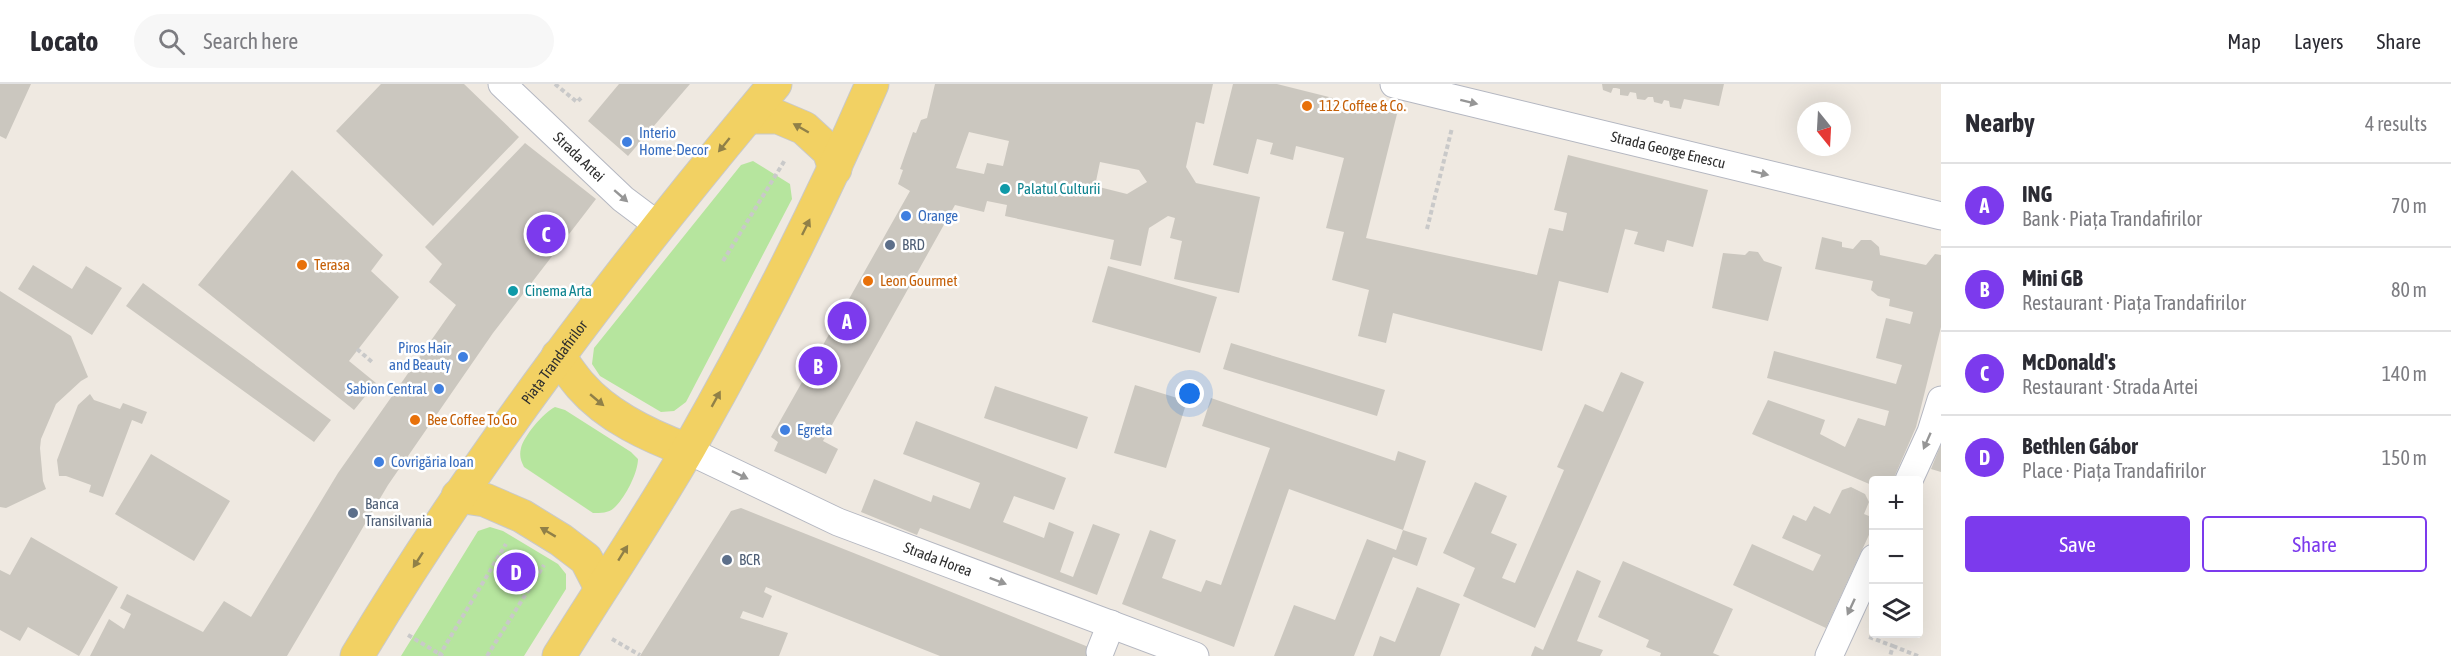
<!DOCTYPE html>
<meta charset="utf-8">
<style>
:root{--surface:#fff;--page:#f7f7f7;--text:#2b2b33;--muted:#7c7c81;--line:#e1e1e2;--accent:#7c3aed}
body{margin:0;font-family:"Asap Condensed",sans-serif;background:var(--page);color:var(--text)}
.controls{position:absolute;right:18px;bottom:18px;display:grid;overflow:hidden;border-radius:6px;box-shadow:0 6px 24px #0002}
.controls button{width:54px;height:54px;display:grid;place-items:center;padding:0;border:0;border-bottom:2px solid var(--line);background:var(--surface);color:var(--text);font:30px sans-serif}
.compass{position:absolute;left:1797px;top:18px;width:54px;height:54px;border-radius:50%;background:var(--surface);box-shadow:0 6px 24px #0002;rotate:162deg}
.you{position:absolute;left:1190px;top:310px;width:21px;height:21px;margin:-15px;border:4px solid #fff;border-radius:50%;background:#1a73e8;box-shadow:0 0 0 9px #1a73e833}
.badge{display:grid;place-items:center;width:39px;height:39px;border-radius:50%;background:var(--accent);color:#fff;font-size:20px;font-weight:700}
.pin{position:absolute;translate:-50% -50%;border:3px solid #fff;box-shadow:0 2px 6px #0006}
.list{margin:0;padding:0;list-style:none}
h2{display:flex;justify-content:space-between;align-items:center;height:78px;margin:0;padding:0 24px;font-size:26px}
h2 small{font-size:20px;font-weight:400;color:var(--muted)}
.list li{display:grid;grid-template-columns:39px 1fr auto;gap:18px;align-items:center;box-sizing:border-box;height:84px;padding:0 24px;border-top:2px solid var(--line)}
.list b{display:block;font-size:22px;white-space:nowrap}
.list p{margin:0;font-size:20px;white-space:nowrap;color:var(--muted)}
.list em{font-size:20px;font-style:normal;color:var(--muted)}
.actions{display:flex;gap:12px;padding:18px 24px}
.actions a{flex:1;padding:14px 0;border:2px solid var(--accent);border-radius:6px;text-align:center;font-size:21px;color:var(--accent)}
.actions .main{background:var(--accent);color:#fff}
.icon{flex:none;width:33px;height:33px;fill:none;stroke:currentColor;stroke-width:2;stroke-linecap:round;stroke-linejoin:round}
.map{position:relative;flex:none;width:1941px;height:572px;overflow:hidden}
header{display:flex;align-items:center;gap:36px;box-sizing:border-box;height:84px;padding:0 30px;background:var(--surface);border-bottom:2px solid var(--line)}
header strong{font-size:28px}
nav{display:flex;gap:33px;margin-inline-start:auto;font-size:21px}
.search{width:420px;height:54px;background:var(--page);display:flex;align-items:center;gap:15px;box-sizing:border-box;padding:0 21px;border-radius:33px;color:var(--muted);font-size:22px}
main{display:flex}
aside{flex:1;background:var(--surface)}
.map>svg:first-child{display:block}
.green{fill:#b6e59e}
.building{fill:#cbc7bf;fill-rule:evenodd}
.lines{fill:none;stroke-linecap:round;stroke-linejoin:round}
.street-casing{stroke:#b4b7c1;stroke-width:29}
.primary-casing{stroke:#c9c9c9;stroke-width:35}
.path{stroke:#c9c9c9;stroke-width:4;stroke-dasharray:4.5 3;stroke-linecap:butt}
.street{stroke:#fff;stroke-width:27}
.primary{stroke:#f2d163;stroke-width:33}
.oneway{fill:#969696}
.oneway2{fill:#908048}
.food-dot{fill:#e8710a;stroke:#fff;stroke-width:2}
.shop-dot{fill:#3f7fe0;stroke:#fff;stroke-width:2}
.culture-dot{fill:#0f9aa8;stroke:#fff;stroke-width:2}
.service-dot{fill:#5c6f8a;stroke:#fff;stroke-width:2}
.labels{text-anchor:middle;stroke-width:5;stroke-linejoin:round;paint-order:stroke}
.food-label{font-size:15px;fill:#c56008;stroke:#fff;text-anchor:start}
.shop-label{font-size:15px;fill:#366cbe;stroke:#fff;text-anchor:start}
.street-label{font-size:15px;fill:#2e2e2e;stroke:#fff}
.culture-label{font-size:15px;fill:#0d838f;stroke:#fff;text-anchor:start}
.service-label{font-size:15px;fill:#4e5e75;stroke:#fff;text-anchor:start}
</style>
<header>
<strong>Locato</strong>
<div class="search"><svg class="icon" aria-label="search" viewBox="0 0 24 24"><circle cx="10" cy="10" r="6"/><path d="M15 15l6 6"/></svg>Search here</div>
<nav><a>Map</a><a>Layers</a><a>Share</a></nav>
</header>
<main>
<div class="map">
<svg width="1941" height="572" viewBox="0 0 1941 572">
<rect width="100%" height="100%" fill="#efe9e1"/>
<!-- green -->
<path class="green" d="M 753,77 L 790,100 L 792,115 L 686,318 L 674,327 L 661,328 L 600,292 L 592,280 L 594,264 L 741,81 Z
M 555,323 L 565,326 L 631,368 L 638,375 C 638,388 626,412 616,422 C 610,429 602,429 593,429 L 524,383 C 521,377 519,372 521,364 C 524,352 543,329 555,323 Z
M 490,443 L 503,447 L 558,480 L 566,490 L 566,505 L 524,572 L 401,572 L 478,447 Z"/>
<!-- building -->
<path class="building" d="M 0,0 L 31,0 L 6,55 L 0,52 Z
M 381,0 L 464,0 L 519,53 L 433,142 L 336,47 Z
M 619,0 L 690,0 L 628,72 L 588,37 Z
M 935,0 L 1213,0 L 1204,40 L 1196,38 L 1186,83 L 1196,99 L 1260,113 L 1239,209 L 1174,195 L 1182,157 L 1170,154 L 1175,134 L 1168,132 L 1149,144 L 1141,182 L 1110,175 L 1114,156 L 1005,132 L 1007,121 L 987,117 L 984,128 L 955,121 L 823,357 L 838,365 L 826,390 L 774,367 L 778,358 L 771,353 L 910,107 L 898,100 L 903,86 L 900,85 L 913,48 L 916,49 L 921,36 L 927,34 ZM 969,48 L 1009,57 L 1003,82 L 987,79 L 984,90 L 956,84 ZM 1100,78 L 1139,86 L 1147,98 L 1127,110 L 1095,102 Z
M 1233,0 L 1277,0 L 1397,30 L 1366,154 L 1537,191 L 1549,144 L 1563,147 L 1567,129 L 1554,126 L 1568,71 L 1708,106 L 1693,163 L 1667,156 L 1664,168 L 1634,160 L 1638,148 L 1625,145 L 1608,209 L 1559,197 L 1542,267 L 1393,229 L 1386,259 L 1358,252 L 1369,206 L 1332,196 L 1344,148 L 1326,144 L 1344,74 L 1296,62 L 1293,76 L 1270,70 L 1273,59 L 1257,55 L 1248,90 L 1213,81 Z
M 1602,0 L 1724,0 L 1719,22 L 1684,15 L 1681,25 L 1670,23 L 1669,17 L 1664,16 L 1662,20 L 1654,18 L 1653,13 L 1648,13 L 1645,16 L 1637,15 L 1636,9 L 1630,8 L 1628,12 L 1620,11 L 1620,5 L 1616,4 L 1613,4 L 1611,9 L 1603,6 Z
M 525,59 L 596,115 L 493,249 L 388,401 L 287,572 L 90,572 L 109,535 L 124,545 L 131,530 L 120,524 L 127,510 L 203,548 L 224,517 L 251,533 L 338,389 L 456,221 L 429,198 L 442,180 L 425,163 Z
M 292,86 L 383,171 L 371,187 L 399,213 L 349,277 L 376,299 L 354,326 L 198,201 Z
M 1822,153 L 1842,158 L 1842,163 L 1853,165 L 1861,156 L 1871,156 L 1879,163 L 1880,171 L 1926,181 L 1935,170 L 1941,171 L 1941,243 L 1916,343 L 1893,396 L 1874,396 L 1874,402 L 1752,350 L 1768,316 L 1825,336 L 1820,350 L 1845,363 L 1858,334 L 1885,342 L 1889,327 L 1767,294 L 1774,267 L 1896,300 L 1902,281 L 1876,274 L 1886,234 L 1910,240 L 1913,228 L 1889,222 L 1890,215 L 1878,212 L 1871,206 L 1873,197 L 1815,185 Z
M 1749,167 L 1758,168 L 1764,177 L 1782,183 L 1768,237 L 1712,224 L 1723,169 L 1745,171 Z
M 33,181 L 72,205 L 86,182 L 122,204 L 92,251 L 18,205 Z
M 1108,182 L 1217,213 L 1200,269 L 1092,238 Z
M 143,199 L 331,336 L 314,358 L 126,222 Z
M 0,207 L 71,252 L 88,293 L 81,297 L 56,320 L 41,355 L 40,364 L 43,397 L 46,405 L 6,424 L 0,423 Z
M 1231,259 L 1385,306 L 1377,332 L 1223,285 Z
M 1621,288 L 1644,298 L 1535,544 L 1463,512 L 1475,484 L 1443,469 L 1475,398 L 1507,412 L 1491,449 L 1517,460 L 1502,494 L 1515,499 L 1564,386 L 1557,383 L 1585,320 L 1603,328 Z
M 1135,301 L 1187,317 L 1166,384 L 1114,369 Z
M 995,302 L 1088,333 L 1077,365 L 984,334 Z
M 90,310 L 94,316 L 120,325 L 123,319 L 147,328 L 142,340 L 132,336 L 103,413 L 89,408 L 91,401 L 66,392 L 59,392 L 57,376 L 78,321 Z
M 1211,314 L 1395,377 L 1398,367 L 1426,377 L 1403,446 L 1289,405 L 1234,563 L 1122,520 L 1150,446 L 1176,456 L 1162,494 L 1201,508 L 1206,496 L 1221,501 L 1270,364 L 1202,342 Z
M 916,337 L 1066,394 L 1054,426 L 1014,412 L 1003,438 L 1044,454 L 1049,438 L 1074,448 L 1060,488 L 1073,493 L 1093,440 L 1120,450 L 1097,511 L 920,444 L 917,451 L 861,428 L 874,395 L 931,418 L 933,411 L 970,425 L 980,399 L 903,370 Z
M 1941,360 L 1941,388 L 1931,385 Z
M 151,370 L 230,417 L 194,477 L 115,430 Z
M 1851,403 L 1865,410 L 1869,418 L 1864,430 L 1874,434 L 1874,440 L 1826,544 L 1733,501 L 1752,460 L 1813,487 L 1821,471 L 1782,454 L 1793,431 L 1806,437 L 1814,422 L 1830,430 L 1842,406 Z
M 741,424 L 919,495 L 1111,572 L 940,572 L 766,503 L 764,508 L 772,512 L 763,534 L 743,527 L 740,534 L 788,549 L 779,572 L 640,572 L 731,427 Z
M 1403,446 L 1427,454 L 1417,482 L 1393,473 L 1354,572 L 1274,572 L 1294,521 L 1335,536 L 1367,455 L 1396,466 Z
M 31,453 L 118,503 L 79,572 L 28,543 L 20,557 L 0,546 L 0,486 L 10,491 Z
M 1623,477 L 1733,525 L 1713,569 L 1720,572 L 1660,572 L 1661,569 L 1646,563 L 1649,556 L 1598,533 Z
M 1577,486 L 1601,497 L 1577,557 L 1603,566 L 1600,572 L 1531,572 L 1535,562 L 1543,566 Z
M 1417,503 L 1460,520 L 1440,572 L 1373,572 L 1380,552 L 1395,558 Z"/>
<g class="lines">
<defs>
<g id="street">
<path id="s1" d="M 502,0 L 623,115 L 659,142"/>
<path id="s2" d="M 1394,0 L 1941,132"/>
<path id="s3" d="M 687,366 L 838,438 L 1195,572"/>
<path d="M 1909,396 L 1931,348 L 1941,316"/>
<path d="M 1100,568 L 1111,540"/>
<path d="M 1829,572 L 1874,474"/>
</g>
<g id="primary">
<path d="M 748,33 L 778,33 L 804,44 L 829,67 L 835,85"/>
<path d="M 558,272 C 566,282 573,293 581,302 C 608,333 649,352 687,366"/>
<path d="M 458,412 L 485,416 L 522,432 L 561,456 L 586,475 L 601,504"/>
<path id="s4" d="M 357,572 C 479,369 623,181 775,0"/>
<path d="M 559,572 C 602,503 648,435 689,364 C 756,246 818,125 872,0"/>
</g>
</defs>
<!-- street casing -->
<use href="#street" class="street-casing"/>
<!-- primary casing -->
<use href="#primary" class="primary-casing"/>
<!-- path -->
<path class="path" d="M 555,0 L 577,18 L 581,14
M 1427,145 L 1452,44
M 723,177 L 785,76
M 357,265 L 372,278
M 408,551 L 443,572
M 1869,553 L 1893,562 L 1890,572
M 612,555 L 640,571
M 1893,562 L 1918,572
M 439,572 L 506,460
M 487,572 L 544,481"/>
<!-- street -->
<use href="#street" class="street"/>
<!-- primary -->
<use href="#primary" class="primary"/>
</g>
<!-- one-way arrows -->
<defs><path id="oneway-solid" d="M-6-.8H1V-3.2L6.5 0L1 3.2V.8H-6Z" transform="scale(1.5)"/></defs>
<g class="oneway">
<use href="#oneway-solid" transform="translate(1469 18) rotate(14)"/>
<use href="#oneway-solid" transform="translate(1760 89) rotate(14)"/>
<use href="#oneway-solid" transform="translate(621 112) rotate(41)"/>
<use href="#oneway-solid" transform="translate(1927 357) rotate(114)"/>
<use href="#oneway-solid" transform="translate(740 391) rotate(26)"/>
<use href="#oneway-solid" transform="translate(998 497) rotate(21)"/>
<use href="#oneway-solid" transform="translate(1851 523) rotate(115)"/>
</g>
<g class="oneway2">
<use href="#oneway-solid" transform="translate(801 44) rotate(-150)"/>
<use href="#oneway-solid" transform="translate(724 61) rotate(129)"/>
<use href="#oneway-solid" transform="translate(806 143) rotate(-64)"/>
<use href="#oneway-solid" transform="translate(716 315) rotate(-61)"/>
<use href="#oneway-solid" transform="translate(597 316) rotate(40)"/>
<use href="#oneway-solid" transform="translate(548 448) rotate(-149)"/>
<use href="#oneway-solid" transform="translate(623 469) rotate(-58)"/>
<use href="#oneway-solid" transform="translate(418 476) rotate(123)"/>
</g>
<!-- markers -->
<g class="food-dot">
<circle cx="1307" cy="22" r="6"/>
<circle cx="302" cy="181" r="6"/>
<circle cx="868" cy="197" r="6"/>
<circle cx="415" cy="336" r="6"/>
</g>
<g class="shop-dot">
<circle cx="627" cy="58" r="6"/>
<circle cx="906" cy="132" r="6"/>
<circle cx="463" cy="273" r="6"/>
<circle cx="439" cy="305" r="6"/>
<circle cx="785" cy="346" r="6"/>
<circle cx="379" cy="378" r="6"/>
</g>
<g class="culture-dot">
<circle cx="1005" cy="105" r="6"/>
<circle cx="513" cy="207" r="6"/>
</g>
<g class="service-dot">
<circle cx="890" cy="161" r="6"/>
<circle cx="353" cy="429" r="6"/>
<circle cx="727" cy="476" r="6"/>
</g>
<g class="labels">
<!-- food labels -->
<g class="food-label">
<text x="1319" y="27">112 Coffee &amp; Co.</text>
<text x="314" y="186">Terasa</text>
<text x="880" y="202">Leon Gourmet</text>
<text x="427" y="341">Bee Coffee To Go</text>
</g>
<!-- shop labels -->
<g class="shop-label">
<text x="639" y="54">Interio<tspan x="639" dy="17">Home-Decor</tspan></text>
<text x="918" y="137">Orange</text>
<text x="451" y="269" text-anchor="end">Piros Hair<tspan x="451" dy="17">and Beauty</tspan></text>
<text x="427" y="310" text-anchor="end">Sabion Central</text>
<text x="797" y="351">Egreta</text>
<text x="391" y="383">Covrigăria Ioan</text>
</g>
<!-- street labels -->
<g class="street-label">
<text dy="5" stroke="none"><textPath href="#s2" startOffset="282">Strada George Enescu</textPath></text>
<text dy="5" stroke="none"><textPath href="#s1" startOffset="106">Strada Artei</textPath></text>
<text dy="5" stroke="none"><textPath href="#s4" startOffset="354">Piața Trandafirilor</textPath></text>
<text dy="5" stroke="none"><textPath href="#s3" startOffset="274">Strada Horea</textPath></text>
</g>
<!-- culture labels -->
<g class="culture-label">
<text x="1017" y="110">Palatul Culturii</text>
<text x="525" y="212">Cinema Arta</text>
</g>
<!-- service labels -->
<g class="service-label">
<text x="902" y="166">BRD</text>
<text x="365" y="425">Banca<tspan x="365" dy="17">Transilvania</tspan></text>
<text x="739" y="481">BCR</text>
</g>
</g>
</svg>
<div class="controls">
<button>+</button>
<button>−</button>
<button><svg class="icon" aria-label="layers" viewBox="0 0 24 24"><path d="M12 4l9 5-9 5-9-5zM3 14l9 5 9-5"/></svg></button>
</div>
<svg class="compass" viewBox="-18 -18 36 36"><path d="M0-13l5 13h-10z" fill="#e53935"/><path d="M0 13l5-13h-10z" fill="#7c7c81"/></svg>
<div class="you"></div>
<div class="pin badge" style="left:847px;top:237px">A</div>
<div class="pin badge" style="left:818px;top:282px">B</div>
<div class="pin badge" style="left:546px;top:150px">C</div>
<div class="pin badge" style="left:516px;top:488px">D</div>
</div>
<aside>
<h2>Nearby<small>4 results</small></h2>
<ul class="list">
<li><span class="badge">A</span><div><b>ING</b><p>Bank · Piața Trandafirilor</p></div><em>70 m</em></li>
<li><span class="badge">B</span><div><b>Mini GB</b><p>Restaurant · Piața Trandafirilor</p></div><em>80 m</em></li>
<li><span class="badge">C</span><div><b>McDonald's</b><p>Restaurant · Strada Artei</p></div><em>140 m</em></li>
<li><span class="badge">D</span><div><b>Bethlen Gábor</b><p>Place · Piața Trandafirilor</p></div><em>150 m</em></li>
</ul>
<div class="actions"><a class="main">Save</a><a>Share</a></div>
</aside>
</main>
